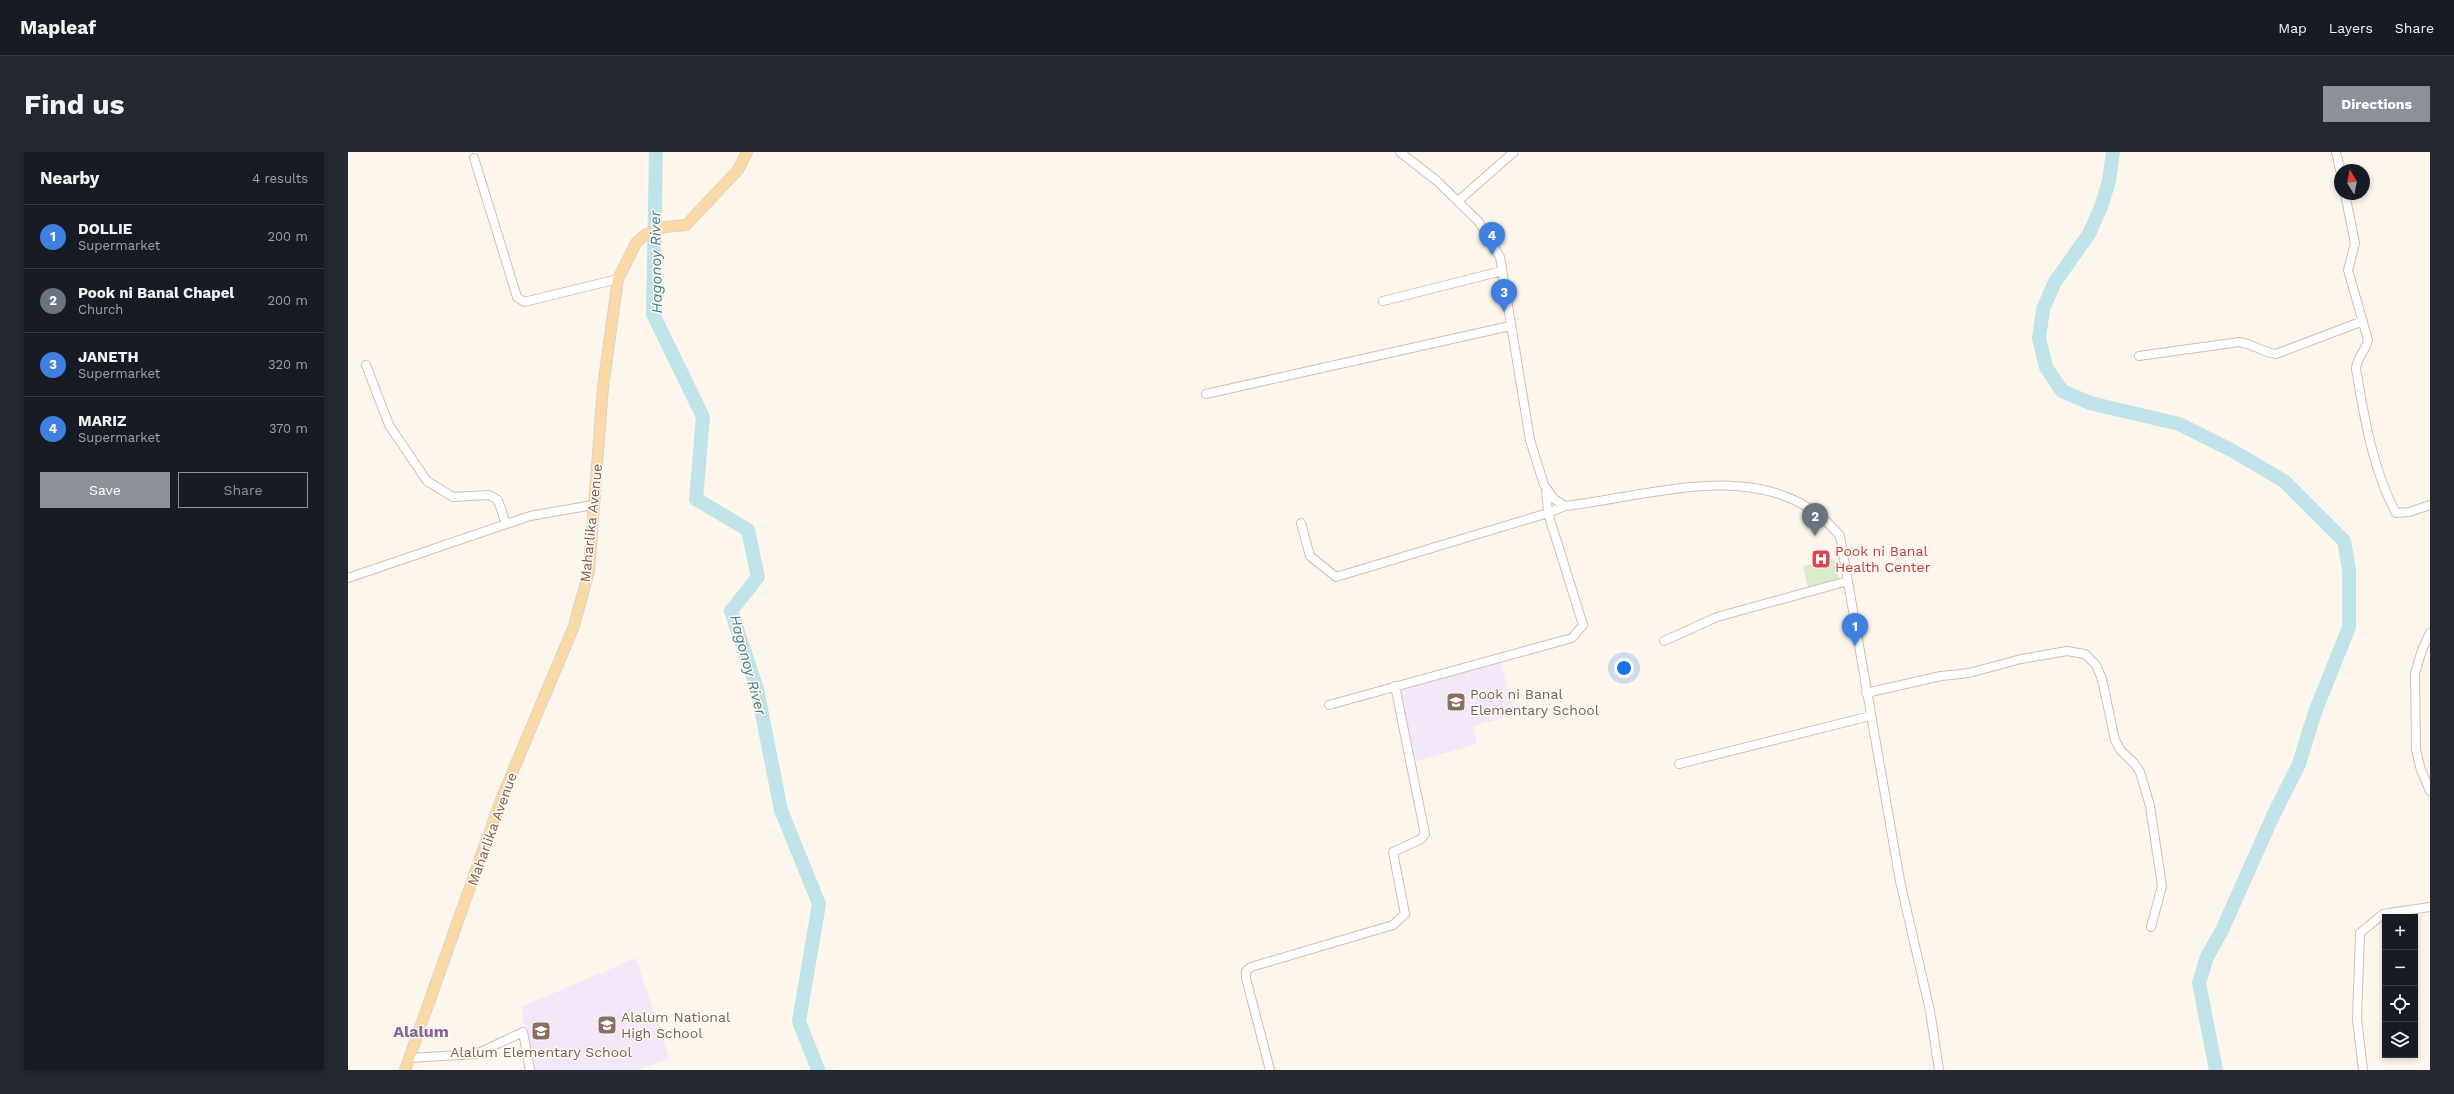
<!DOCTYPE html>
<meta charset="utf-8">
<style>
:root{--surface:#171b24;--page:#242831;--text:#f1f3f6;--muted:#9ea1a6;--line:#363941;--accent:#8c9099}
body{margin:0;font-family:"Work Sans",sans-serif;background:var(--page);color:var(--text)}
.controls{position:absolute;right:12px;bottom:12px;display:grid;overflow:hidden;border-radius:0px;box-shadow:0 2px 6px #0003}
.controls button{width:36px;height:36px;display:grid;place-items:center;padding:0;border:0;border-bottom:1px solid var(--line);background:var(--surface);color:var(--text);font:20px sans-serif}
.compass{position:absolute;left:1986px;top:12px;width:36px;height:36px;border-radius:50%;background:var(--surface);box-shadow:0 2px 6px #0003;rotate:350deg}
.you{position:absolute;left:1276px;top:516px;width:14px;height:14px;margin:-10px;border:3px solid #fff;border-radius:50%;background:#1a73e8;box-shadow:0 0 0 6px #1a73e833}
.badge{display:grid;place-items:center;width:26px;height:26px;border-radius:50%;background:var(--accent);color:#fff;font-size:13px;font-weight:700}
.pin{position:absolute;translate:-50% -33px;filter:drop-shadow(0 1px 2px #0008)}
.pin::after{content:'';position:absolute;top:21px;width:14px;height:12px;background:inherit;clip-path:polygon(0 0,100% 0,50% 100%)}
.list{margin:0;padding:0;list-style:none}
h2{display:flex;justify-content:space-between;align-items:center;height:52px;margin:0;padding:0 16px;font-size:17px}
h2 small{font-size:13px;font-weight:400;color:var(--muted)}
.list li{display:grid;grid-template-columns:26px 1fr auto;gap:12px;align-items:center;box-sizing:border-box;height:64px;padding:0 16px;border-top:1px solid var(--line)}
.list b{display:block;font-size:15px;white-space:nowrap}
.list p{margin:0;font-size:13px;white-space:nowrap;color:var(--muted)}
.list em{font-size:13px;font-style:normal;color:var(--muted)}
.actions{display:flex;gap:8px;padding:12px 16px}
.actions a{flex:1;padding:9px 0;border:1px solid var(--accent);border-radius:0px;text-align:center;font-size:14px;color:var(--accent)}
.actions .main{background:var(--accent);color:#fff}
.icon{flex:none;width:22px;height:22px;fill:none;stroke:currentColor;stroke-width:2;stroke-linecap:round;stroke-linejoin:round}
.map{position:relative;flex:none;width:2082px;height:918px;overflow:hidden;border-radius:0px}
header{display:flex;align-items:center;gap:24px;box-sizing:border-box;height:56px;padding:0 20px;background:var(--surface);border-bottom:1px solid var(--line)}
header strong{font-size:19px}
nav{display:flex;gap:22px;margin-inline-start:auto;font-size:14px}
.intro{display:flex;align-items:center;justify-content:space-between;box-sizing:border-box;height:96px;padding:0 24px}
h1{margin:0;font-size:28px}
.button{padding:10px 18px;border-radius:0px;background:var(--accent);color:#fff;font-size:14px;font-weight:700}
main{display:flex;gap:24px;padding:0 24px}
aside{flex:1;background:var(--surface);border-radius:0px;box-shadow:0 2px 6px #0003}
.map>svg:first-child{display:block}
.education{fill:#f3e8fa}
.green{fill:#d8ecc9}
.lines{fill:none;stroke-linecap:round;stroke-linejoin:round}
.river{stroke:#bfe3e8;stroke-width:14}
.minor-casing{stroke:#d1beb0;stroke-width:10}
.major-casing{stroke:#dad1cd;stroke-width:12}
.minor{stroke:#fff;stroke-width:8}
.major{stroke:#fbd9a5;stroke-width:10}
.labels{text-anchor:middle;stroke-width:3;stroke-linejoin:round;paint-order:stroke}
.street-label{font-size:14px;fill:#7a5c4d;stroke:#fffaf3}
.health-label{font-size:14px;fill:#be3a42;stroke:#fffaf3;text-anchor:start}
.education-label{font-size:14px;fill:#785e54;stroke:#fffaf3;text-anchor:start}
.water-label{font-size:15px;font-style:italic;fill:#437c86;stroke:#fffaf3}
.quarter-label{font-size:16px;font-weight:bold;fill:#846695;stroke:#fffaf3}
</style>
<header>
<strong>Mapleaf</strong>
<nav><a>Map</a><a>Layers</a><a>Share</a></nav>
</header>
<div class="intro"><h1>Find us</h1><a class="button">Directions</a></div>
<main>
<aside>
<h2>Nearby<small>4 results</small></h2>
<ul class="list">
<li><span class="badge" style="background:#3f7fe0">1</span><div><b>DOLLIE</b><p>Supermarket</p></div><em>200 m</em></li>
<li><span class="badge" style="background:#6b7280">2</span><div><b>Pook ni Banal Chapel</b><p>Church</p></div><em>200 m</em></li>
<li><span class="badge" style="background:#3f7fe0">3</span><div><b>JANETH</b><p>Supermarket</p></div><em>320 m</em></li>
<li><span class="badge" style="background:#3f7fe0">4</span><div><b>MARIZ</b><p>Supermarket</p></div><em>370 m</em></li>
</ul>
<div class="actions"><a class="main">Save</a><a>Share</a></div>
</aside>
<div class="map">
<svg width="2082" height="918" viewBox="0 0 2082 918">
<rect width="100%" height="100%" fill="#fdf6ec"/>
<!-- education -->
<path class="education" d="M 1152,508 L 1167,563 L 1125,574 L 1129,592 L 1064,610 L 1049,537 Z
M 288,806 L 321,906 L 290,918 L 184,918 L 173,855 Z"/>
<!-- green -->
<path class="green" d="M 1486,407 L 1492,429 L 1460,436 L 1455,414 Z"/>
<g class="lines">
<!-- river -->
<path class="river" d="M 308,0 L 305,162 L 355,265 L 348,347 L 400,378 L 410,425 L 383,459 L 409,537 L 433,658 L 471,752 L 451,869 L 470,918
M 1765,0 L 1761,29 L 1753,55 L 1741,82 L 1707,130 L 1695,157 L 1691,186 L 1698,215 L 1714,239 L 1742,251 L 1831,272 L 1885,299 L 1936,329 L 1996,389 L 2001,417 L 2001,475 L 1967,560 L 1951,612 L 1925,664 L 1874,778 L 1859,805 L 1851,831 L 1868,918"/>
<defs>
<path id="minor" d="M 1052,0 L 1089,29 L 1131,70 L 1152,105 L 1182,288 L 1196,333 L 1206,347 L 1217,354 C 1306,344 1424,300 1492,384 L 1552,729 L 1582,859 L 1591,918
M 1988,0 L 1992,18
M 126,6 L 169,145 L 176,150 L 270,127
M 1997,42 L 2007,91 L 2000,118 L 2020,188 C 2018,199 2009,204 2008,217 C 2016,264 2025,319 2048,361 L 2061,360 L 2082,353
M 1110,49 L 1166,0
M 1035,149 L 1154,119
M 1791,204 L 1891,190 C 1905,192 1914,200 1928,202 L 2015,169
M 18,213 L 41,273 L 79,329 L 105,345 L 141,343 L 150,348 L 158,372
M 858,242 L 1162,174
M 953,371 L 962,404 L 988,425 L 1200,361 L 1198,336
M 0,426 L 182,364 L 245,353
M 2082,481 L 2074,498 L 2067,521 L 2068,598 L 2073,618 L 2082,639
M 1316,489 L 1369,465 L 1500,429
M 1518,541 L 1593,524 L 1621,521 L 1673,507 L 1719,499 L 1737,502 L 1748,513 L 1754,527 L 1767,588 L 1773,599 L 1786,611 L 1792,620 L 1802,654 L 1814,734 L 1803,775
M 981,553 L 1224,486 L 1235,473 L 1200,361 L 1217,354
M 1331,612 L 1522,564
M 61,906 L 128,902 L 175,880 L 182,918
M 922,918 L 898,826 L 898,819 L 903,815 L 1045,773 L 1057,762 L 1045,700 L 1073,687 L 1077,682 L 1047,534
M 2015,918 L 2009,867 L 2012,781 L 2035,762 L 2082,755"/>
<path id="major" d="M 57,918 L 154,645 L 226,474 L 241,419 L 255,235 L 270,127 L 288,91 L 297,83 L 316,75 L 338,73 L 390,18 L 399,0"/>
</defs>
<!-- minor casing -->
<use href="#minor" class="minor-casing"/>
<!-- major casing -->
<use href="#major" class="major-casing"/>
<!-- minor -->
<use href="#minor" class="minor"/>
<!-- major -->
<use href="#major" class="major"/>
</g>
<!-- icons -->
<defs>
<symbol id="hospital-square" viewBox="-11 -11 22 22"><rect x="-9" y="-9" width="18" height="18" rx="4" fill="#e0444e" stroke="#fffaf3"/><path d="M-5-5h3v3.5h4V-5h3V5h-3V1.5h-4V5h-3Z" fill="#fff"/></symbol>
<symbol id="school-square" viewBox="-11 -11 22 22"><rect x="-9" y="-9" width="18" height="18" rx="4" fill="#8d6e63" stroke="#fffaf3"/><path d="M0-5L7-2L0 1L-7-2ZM-4 1L0 2.5L4 1V4Q0 6-4 4Z" fill="#fff"/></symbol>
</defs>
<g fill-rule="evenodd">
<use href="#hospital-square" x="1462" y="396" width="22" height="22"/>
<use href="#school-square" x="1097" y="539" width="22" height="22"/>
<use href="#school-square" x="248" y="862" width="22" height="22"/>
<use href="#school-square" x="182" y="868" width="22" height="22"/>
</g>
<g class="labels">
<!-- street labels -->
<g class="street-label">
<text transform="translate(243 371) rotate(-84)" y="5">Maharlika Avenue</text>
<text transform="translate(144 677) rotate(-70)" y="5">Maharlika Avenue</text>
</g>
<!-- health labels -->
<g class="health-label">
<text x="1487" y="404">Pook ni Banal<tspan x="1487" dy="16">Health Center</tspan></text>
</g>
<!-- education labels -->
<g class="education-label">
<text x="1122" y="547">Pook ni Banal<tspan x="1122" dy="16">Elementary School</tspan></text>
<text x="273" y="870">Alalum National<tspan x="273" dy="16">High School</tspan></text>
<text x="193" y="905" text-anchor="middle">Alalum Elementary School</text>
</g>
<!-- water labels -->
<g class="water-label">
<text transform="translate(308 110) rotate(-91)" y="5">Hagonoy River</text>
<text transform="translate(400 513) rotate(75)" y="5">Hagonoy River</text>
</g>
<!-- quarter labels -->
<g class="quarter-label">
<text x="73" y="885">Alalum</text>
</g>
</g>
</svg>
<div class="controls">
<button>+</button>
<button>−</button>
<button><svg class="icon" aria-label="locate" viewBox="0 0 24 24"><circle cx="12" cy="12" r="6"/><path d="M12 2v4M12 18v4M2 12h4M18 12h4"/></svg></button>
<button><svg class="icon" aria-label="layers" viewBox="0 0 24 24"><path d="M12 4l9 5-9 5-9-5zM3 14l9 5 9-5"/></svg></button>
</div>
<svg class="compass" viewBox="-18 -18 36 36"><path d="M0-13l5 13h-10z" fill="#e53935"/><path d="M0 13l5-13h-10z" fill="#9ea1a6"/></svg>
<div class="you"></div>
<div class="pin badge" style="left:1507px;top:494px;background:#3f7fe0">1</div>
<div class="pin badge" style="left:1467px;top:384px;background:#6b7280">2</div>
<div class="pin badge" style="left:1156px;top:160px;background:#3f7fe0">3</div>
<div class="pin badge" style="left:1144px;top:103px;background:#3f7fe0">4</div>
</div>
</main>
